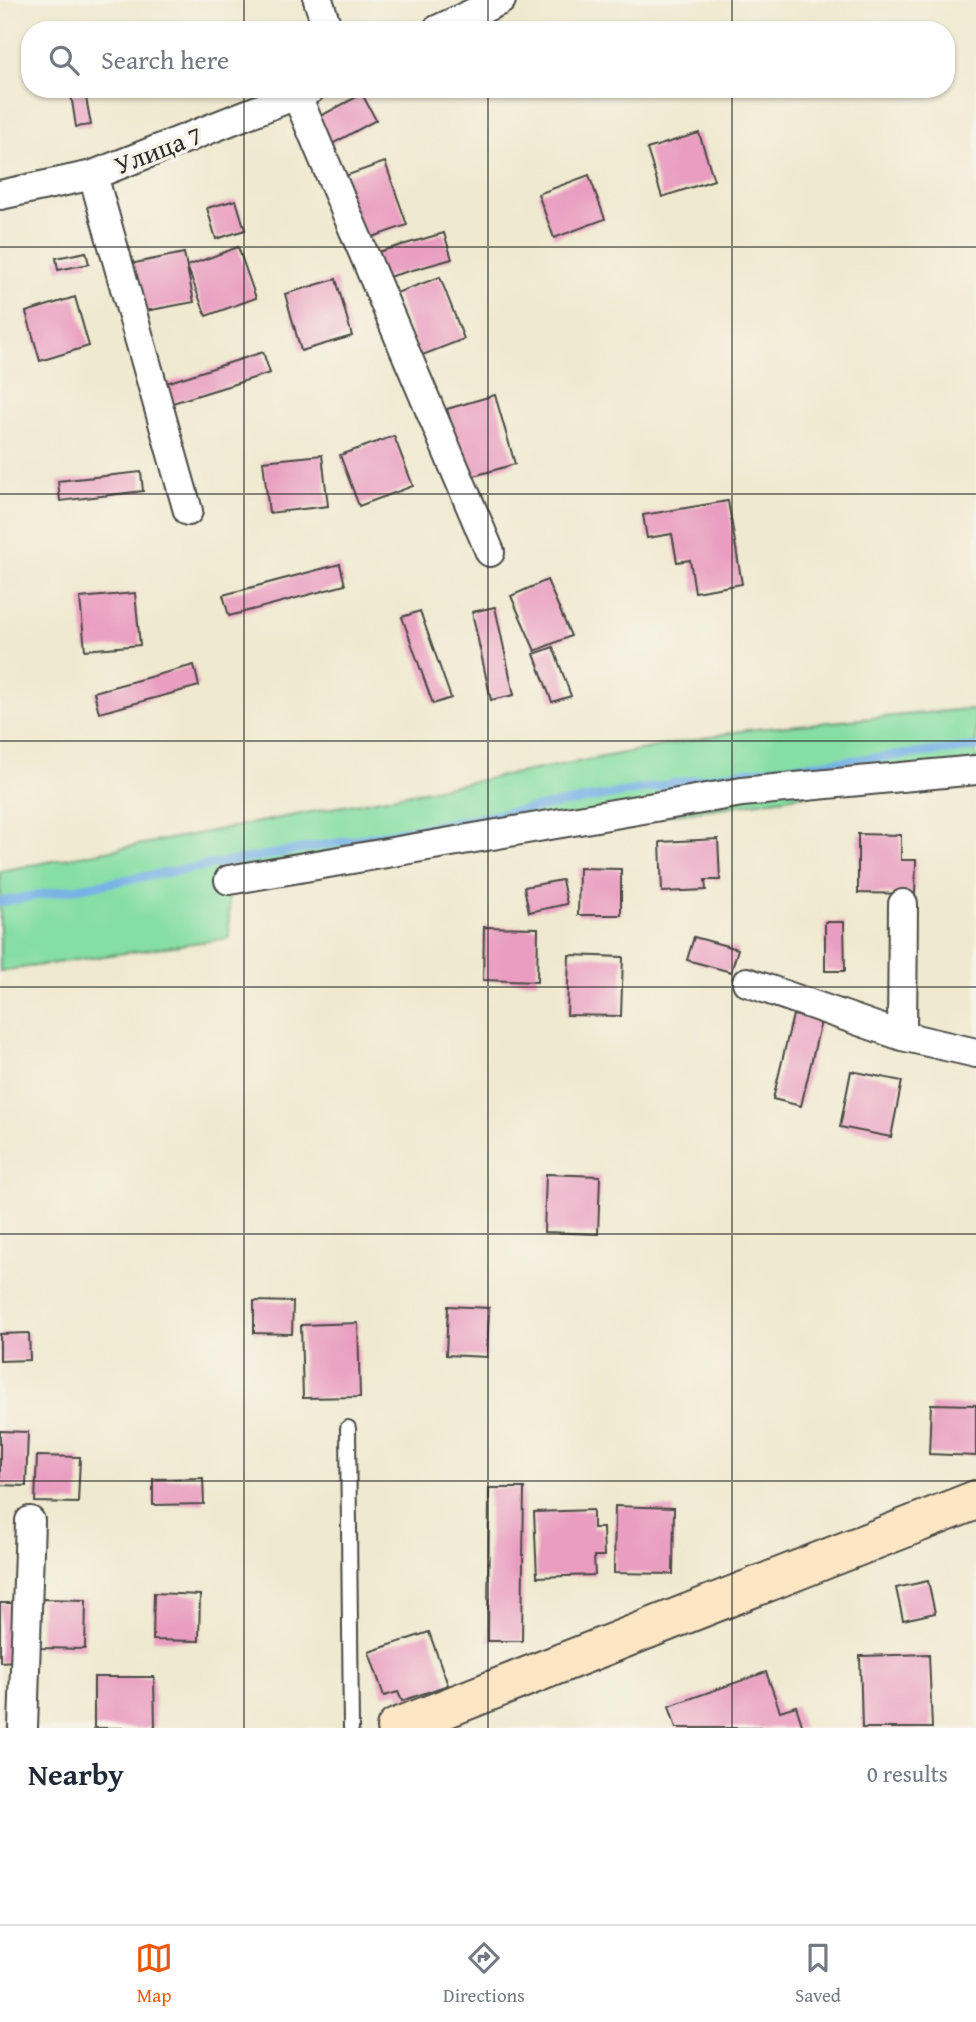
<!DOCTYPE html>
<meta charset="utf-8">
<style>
:root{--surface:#fff;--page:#f2f2f3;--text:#1f2937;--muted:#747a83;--line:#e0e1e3;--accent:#ea580c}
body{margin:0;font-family:"Gentium Book Plus",serif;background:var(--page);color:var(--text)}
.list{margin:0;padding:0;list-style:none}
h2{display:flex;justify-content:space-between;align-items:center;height:91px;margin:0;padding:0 28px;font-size:30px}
h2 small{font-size:23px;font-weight:400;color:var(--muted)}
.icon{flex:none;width:38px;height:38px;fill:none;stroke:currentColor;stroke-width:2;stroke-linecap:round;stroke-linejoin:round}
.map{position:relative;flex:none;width:976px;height:1728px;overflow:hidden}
.search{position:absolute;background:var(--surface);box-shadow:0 2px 5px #0004;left:21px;right:21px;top:21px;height:77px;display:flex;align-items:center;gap:18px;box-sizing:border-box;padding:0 24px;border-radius:28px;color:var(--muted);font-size:26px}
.sheet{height:196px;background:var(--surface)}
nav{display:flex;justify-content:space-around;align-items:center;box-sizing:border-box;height:98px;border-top:2px solid var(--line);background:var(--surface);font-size:19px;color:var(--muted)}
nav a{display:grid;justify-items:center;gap:4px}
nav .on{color:var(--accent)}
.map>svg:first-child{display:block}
.green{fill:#85dea3;stroke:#588467;stroke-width:2}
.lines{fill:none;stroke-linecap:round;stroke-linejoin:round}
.stream{stroke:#74b1e6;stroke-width:9}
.building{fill:#e99dc0}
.lane-casing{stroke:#484844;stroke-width:18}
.street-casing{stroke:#484844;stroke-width:32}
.secondary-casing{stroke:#484844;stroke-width:42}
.lane{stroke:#fff;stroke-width:14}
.street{stroke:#fff;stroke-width:28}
.secondary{stroke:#fce6c4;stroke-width:38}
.grid{fill:none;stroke:#2b2b2b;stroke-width:2;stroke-opacity:0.55}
.labels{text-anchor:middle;stroke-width:7;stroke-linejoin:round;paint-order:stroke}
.street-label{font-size:26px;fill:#2b2b2b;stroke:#f7f3e8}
</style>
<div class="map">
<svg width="976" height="1728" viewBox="0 0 976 1728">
<rect width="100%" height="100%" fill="#f7f3e8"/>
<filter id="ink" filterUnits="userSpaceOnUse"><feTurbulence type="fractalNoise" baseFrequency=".0143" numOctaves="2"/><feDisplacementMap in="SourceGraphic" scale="14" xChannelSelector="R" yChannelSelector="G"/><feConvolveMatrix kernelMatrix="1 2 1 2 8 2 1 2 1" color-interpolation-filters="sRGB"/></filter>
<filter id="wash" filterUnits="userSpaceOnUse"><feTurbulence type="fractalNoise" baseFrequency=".00686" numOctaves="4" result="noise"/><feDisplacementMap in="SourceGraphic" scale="28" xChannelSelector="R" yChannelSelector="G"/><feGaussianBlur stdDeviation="1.57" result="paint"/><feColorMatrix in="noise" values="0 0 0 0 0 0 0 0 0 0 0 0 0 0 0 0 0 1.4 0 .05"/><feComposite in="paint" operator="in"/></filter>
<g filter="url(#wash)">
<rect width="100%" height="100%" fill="#efe9cf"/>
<!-- green -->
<path class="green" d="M 967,709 L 976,710 L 976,770 L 229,880 L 229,938 L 0,971 L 0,871 L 746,730 Z"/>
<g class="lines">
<!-- stream -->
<path class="stream" d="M 0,902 L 734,773 L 976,747"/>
</g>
<g id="blocks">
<!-- building -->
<path class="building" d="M 85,92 L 91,125 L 76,127 L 71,94 Z
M 362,94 L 376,120 L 325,148 L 311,121 Z
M 699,133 L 714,180 L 662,197 L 647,149 Z
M 385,162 L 407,225 L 361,241 L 339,178 Z
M 589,175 L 605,219 L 554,238 L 538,194 Z
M 236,200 L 245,230 L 216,239 L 207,208 Z
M 444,233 L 452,259 L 381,279 L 374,253 Z
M 238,247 L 256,298 L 206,316 L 187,266 Z
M 86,252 L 89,264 L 58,270 L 56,258 Z
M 184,253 L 194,302 L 140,312 L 130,264 Z
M 440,277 L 464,339 L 420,356 L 396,293 Z
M 336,279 L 352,336 L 301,351 L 285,294 Z
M 75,297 L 89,346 L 40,361 L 26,312 Z
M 263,352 L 270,373 L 163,406 L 157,386 Z
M 495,395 L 515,464 L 467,478 L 447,409 Z
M 394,436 L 413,486 L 359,506 L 340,455 Z
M 322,455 L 328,506 L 269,513 L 263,461 Z
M 141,472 L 143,491 L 60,501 L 58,481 Z
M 728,501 L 742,584 L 695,592 L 690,560 L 677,562 L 672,534 L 647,538 L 643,515 Z
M 340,564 L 345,585 L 229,616 L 223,595 Z
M 547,580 L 571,636 L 535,651 L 511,596 Z
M 135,593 L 140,645 L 85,650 L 80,598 Z
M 495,607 L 514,695 L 491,700 L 472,612 Z
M 420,611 L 451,698 L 433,704 L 402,617 Z
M 553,647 L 571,696 L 552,702 L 534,654 Z
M 194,665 L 199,686 L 99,713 L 94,692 Z
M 858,834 L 901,835 L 901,860 L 916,860 L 915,894 L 858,893 Z
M 718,839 L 720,880 L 705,880 L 706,890 L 662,892 L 660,842 Z
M 579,868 L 621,869 L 621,915 L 578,915 Z
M 562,880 L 567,904 L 529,912 L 524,887 Z
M 825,922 L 844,922 L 845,971 L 825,971 Z
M 484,927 L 538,928 L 537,982 L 483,980 Z
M 694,937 L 738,949 L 731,972 L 687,960 Z
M 569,955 L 623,957 L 621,1016 L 567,1015 Z
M 793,1015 L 821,1021 L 801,1106 L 773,1099 Z
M 851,1071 L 902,1081 L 891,1137 L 840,1127 Z
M 546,1174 L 600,1176 L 598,1234 L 544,1232 Z
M 254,1301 L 293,1302 L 292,1334 L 254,1333 Z
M 448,1306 L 489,1308 L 487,1357 L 446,1355 Z
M 358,1323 L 360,1397 L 303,1398 L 301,1325 Z
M 29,1333 L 30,1360 L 0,1361 L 0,1334 Z
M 931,1404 L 976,1405 L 976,1456 L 929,1454 Z
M 0,1431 L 28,1432 L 26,1486 L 0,1485 Z
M 37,1456 L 80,1457 L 78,1503 L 35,1502 Z
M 203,1478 L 204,1504 L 153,1505 L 153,1479 Z
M 489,1488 L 524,1488 L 522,1641 L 488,1641 Z
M 615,1506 L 674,1508 L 673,1574 L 614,1573 Z
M 593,1510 L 593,1528 L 603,1528 L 604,1556 L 594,1556 L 595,1575 L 537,1577 L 534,1512 Z
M 928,1581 L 935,1613 L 903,1620 L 896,1588 Z
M 154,1593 L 200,1595 L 199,1641 L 153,1640 Z
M 41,1599 L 86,1600 L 85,1649 L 40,1648 Z
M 0,1603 L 14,1603 L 15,1661 L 0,1662 Z
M 429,1632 L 448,1685 L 402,1701 L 398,1692 L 384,1696 L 369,1652 Z
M 929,1654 L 932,1728 L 862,1728 L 860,1656 Z
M 766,1672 L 780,1711 L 796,1706 L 803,1728 L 676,1728 L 669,1706 Z
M 94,1677 L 154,1677 L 155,1728 L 94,1728 Z"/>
</g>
</g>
<g filter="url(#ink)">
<use href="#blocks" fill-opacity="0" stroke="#484844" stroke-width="2"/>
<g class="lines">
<defs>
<path id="lane" d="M 348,1428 L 351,1728"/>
<path id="street" d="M 318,0 L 328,30
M 437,30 L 501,0
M 297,96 L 490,552
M 93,175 L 188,511
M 0,195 L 93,175 L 311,89
M 229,880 L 742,792 L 976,770
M 747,982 L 902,1036 L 976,1053
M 902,1036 L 903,904
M 23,1728 L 30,1521"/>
<path id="secondary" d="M 396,1728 L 976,1500"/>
</defs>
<!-- lane casing -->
<use href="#lane" class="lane-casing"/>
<!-- street casing -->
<use href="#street" class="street-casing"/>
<!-- secondary casing -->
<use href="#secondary" class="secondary-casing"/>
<!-- lane -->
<use href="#lane" class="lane"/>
<!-- street -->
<use href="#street" class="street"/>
<!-- secondary -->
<use href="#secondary" class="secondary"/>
</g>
</g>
<!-- grid -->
<path class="grid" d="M 244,0 L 244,30M 488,0 L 488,30M 732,0 L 732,30M 244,89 L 244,1728M 488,89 L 488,1728M 732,89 L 732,1728M 0,247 L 976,247M 0,494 L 976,494M 0,741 L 976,741M 0,987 L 976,987M 0,1234 L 976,1234M 0,1481 L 976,1481"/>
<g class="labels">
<!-- street labels -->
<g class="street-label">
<text transform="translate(158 150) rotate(-21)" y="9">Улица 7</text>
</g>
</g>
</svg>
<div class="search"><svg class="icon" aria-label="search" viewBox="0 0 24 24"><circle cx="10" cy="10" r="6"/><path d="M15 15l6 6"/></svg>Search here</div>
</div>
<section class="sheet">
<h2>Nearby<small>0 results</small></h2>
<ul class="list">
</ul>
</section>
<nav>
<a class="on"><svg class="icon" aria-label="map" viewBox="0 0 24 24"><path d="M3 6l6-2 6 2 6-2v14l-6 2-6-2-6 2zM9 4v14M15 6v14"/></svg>Map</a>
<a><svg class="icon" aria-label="directions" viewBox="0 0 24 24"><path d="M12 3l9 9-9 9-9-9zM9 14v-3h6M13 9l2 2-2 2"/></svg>Directions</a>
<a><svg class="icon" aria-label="saved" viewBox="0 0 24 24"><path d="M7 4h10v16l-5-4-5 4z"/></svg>Saved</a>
</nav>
